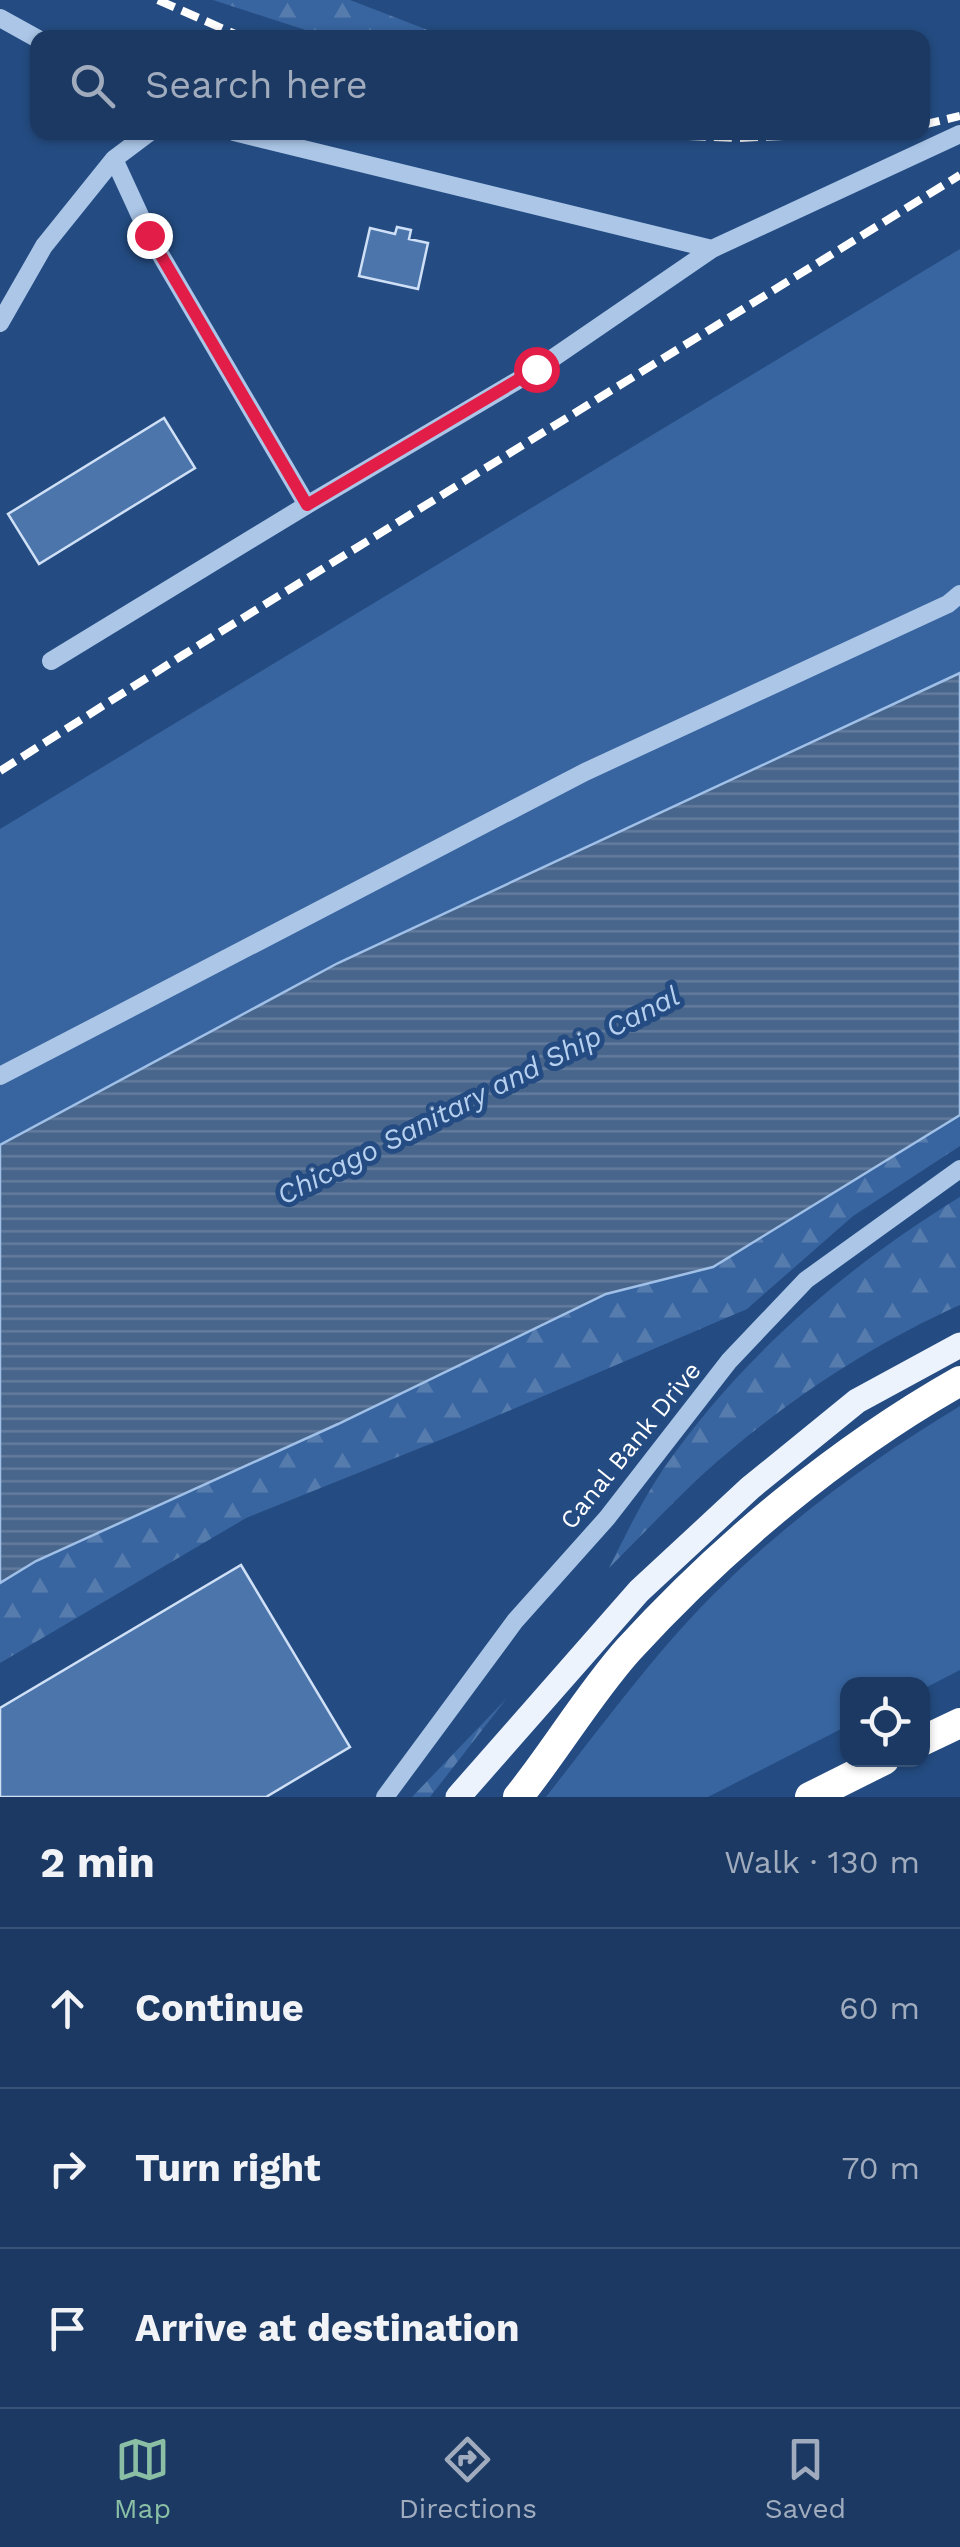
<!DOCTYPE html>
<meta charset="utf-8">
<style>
:root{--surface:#1b3962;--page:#244068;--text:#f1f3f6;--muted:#a0acbe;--line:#395377;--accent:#8abfa5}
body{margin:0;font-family:"Work Sans",sans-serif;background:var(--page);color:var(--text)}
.controls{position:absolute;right:30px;bottom:30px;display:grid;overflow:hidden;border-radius:20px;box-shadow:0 2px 8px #0004}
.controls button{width:90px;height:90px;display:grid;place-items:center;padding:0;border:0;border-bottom:2px solid var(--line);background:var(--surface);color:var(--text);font:50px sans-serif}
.stop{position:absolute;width:30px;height:30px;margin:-22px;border:8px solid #e11d48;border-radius:50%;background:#fff}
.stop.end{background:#e11d48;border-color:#fff;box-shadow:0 2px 10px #0008}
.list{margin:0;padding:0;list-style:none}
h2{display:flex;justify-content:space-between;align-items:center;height:130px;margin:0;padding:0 40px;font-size:42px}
h2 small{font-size:32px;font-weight:400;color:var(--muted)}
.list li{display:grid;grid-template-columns:65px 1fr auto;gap:30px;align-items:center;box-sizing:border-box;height:160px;padding:0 40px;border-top:2px solid var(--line)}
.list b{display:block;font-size:38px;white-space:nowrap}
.list em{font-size:32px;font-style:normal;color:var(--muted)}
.icon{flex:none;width:55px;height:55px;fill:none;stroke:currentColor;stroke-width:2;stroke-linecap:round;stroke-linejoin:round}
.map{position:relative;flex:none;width:960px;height:1797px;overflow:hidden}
.search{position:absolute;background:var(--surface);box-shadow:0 2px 8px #0004;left:30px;right:30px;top:30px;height:110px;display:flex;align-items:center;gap:25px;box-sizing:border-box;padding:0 35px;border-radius:20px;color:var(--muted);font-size:38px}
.sheet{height:610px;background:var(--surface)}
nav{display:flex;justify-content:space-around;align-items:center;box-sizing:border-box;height:140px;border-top:2px solid var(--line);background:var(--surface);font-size:28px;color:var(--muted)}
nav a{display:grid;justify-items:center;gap:5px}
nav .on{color:var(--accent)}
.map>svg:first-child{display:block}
.grass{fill:#3865a0}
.forest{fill:url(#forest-firs)}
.water{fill:url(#water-rules);stroke:#a0c0e8;stroke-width:2.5}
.building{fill:#4c75ab;stroke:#cfe0f6;stroke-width:2.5}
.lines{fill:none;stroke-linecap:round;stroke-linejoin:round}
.minor{stroke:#abc6e7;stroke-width:18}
.major{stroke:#edf3fd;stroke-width:25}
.highway{stroke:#fff;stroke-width:30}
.rail{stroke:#fff;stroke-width:8;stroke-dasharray:18 8;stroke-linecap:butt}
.route{stroke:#e11d48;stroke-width:12}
.labels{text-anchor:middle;stroke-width:10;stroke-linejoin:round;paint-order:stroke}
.street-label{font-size:25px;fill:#fff;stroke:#244c82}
.water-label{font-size:28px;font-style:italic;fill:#b7d0ef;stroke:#244c82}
</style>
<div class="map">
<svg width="960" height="1797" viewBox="0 0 960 1797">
<defs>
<pattern id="forest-firs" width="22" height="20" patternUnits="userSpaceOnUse" patternTransform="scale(2.5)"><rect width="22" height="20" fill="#3865a0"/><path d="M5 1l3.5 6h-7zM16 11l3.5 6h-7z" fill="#567cae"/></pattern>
<pattern id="water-rules" width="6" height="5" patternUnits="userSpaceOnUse" patternTransform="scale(2.5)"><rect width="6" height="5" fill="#48658c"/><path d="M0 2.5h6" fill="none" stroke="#637c9d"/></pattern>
</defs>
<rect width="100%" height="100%" fill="#244c82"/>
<!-- grass -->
<path class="grass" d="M 960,249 L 960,673 L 338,963 L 0,1145 L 0,829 Z
M 960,1406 L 960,1670 L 923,1689 L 922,1684 L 848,1684 L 847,1726 L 708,1797 L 546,1797 C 585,1747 624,1695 665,1647 C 748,1550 851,1472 960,1406 Z"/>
<!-- forest -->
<path class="forest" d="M 213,0 L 350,0 L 446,37 L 327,37 Z
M 960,1115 L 960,1146 L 853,1216 L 747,1309 L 450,1436 L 246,1518 L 0,1663 L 0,1583 L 36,1561 L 338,1424 L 606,1294 L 713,1267 Z
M 960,1197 L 960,1305 C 868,1346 777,1407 702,1475 C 670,1505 640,1537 609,1568 C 626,1534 643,1499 664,1468 C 740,1358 847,1266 960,1197 Z
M 507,1698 L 430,1797 L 412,1797 Z"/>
<!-- water -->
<path class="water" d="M 960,673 L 960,1115 L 713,1267 L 606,1294 L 338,1424 L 36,1561 L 0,1583 L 0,1145 L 338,963 Z"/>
<!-- building -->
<path class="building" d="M 397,227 L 411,230 L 409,239 L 428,243 L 418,289 L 359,276 L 370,228 L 395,234 Z
M 164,418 L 195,468 L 39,564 L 8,514 Z
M 241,1565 L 350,1747 L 266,1797 L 0,1797 L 0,1708 Z"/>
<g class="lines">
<!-- minor -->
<path class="minor" d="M 0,18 L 38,39
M 150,132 L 114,159 L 149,235 L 307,505 L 537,369 L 712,249 L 960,134
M 234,132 L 712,249
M 0,323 L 44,246 L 114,159
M 51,661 L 307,505
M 0,1076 L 585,772 L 948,604 L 960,594
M 385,1797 L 515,1621 L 607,1518 L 729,1361 L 806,1280 L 960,1169"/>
<!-- major -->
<path class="major" d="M 458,1797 L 639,1591 L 750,1488 L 857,1401 L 960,1345"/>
<!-- highway -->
<path class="highway" d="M 922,1741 L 960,1723
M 518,1797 C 556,1750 588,1695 628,1650 C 723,1546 838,1450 960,1381
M 810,1797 L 884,1760"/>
<!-- rail -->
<path class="rail" d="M 158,0 L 244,38
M 922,125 L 960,116
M 584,132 L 738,138 L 870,132
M 0,771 L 183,655 L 960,175"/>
</g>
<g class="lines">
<!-- route -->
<path class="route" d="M 149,235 L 307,505 L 536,369"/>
</g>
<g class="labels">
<!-- street labels -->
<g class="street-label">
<text transform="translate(630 1445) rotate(-51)" y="9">Canal Bank Drive</text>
</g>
<!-- water labels -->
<g class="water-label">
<text transform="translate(478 1095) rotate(-27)" y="10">Chicago Sanitary and Ship Canal</text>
</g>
</g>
</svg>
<div class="controls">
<button><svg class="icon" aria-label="locate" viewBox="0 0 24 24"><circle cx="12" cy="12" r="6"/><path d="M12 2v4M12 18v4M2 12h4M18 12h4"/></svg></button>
</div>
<div class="stop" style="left:536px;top:369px"></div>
<div class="stop end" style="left:149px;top:235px"></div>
<div class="search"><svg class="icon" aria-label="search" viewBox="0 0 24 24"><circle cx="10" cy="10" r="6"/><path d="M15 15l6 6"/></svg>Search here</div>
</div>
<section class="sheet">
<h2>2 min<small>Walk · 130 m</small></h2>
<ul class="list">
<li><svg class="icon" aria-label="ahead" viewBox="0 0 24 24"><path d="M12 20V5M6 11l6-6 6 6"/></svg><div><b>Continue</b></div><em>60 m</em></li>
<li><svg class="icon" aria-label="right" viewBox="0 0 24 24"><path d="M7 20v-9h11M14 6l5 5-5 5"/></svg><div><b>Turn right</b></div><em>70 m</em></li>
<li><svg class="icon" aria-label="arrive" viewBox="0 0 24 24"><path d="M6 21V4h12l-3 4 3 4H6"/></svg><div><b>Arrive at destination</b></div></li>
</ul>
</section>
<nav>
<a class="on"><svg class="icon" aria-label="map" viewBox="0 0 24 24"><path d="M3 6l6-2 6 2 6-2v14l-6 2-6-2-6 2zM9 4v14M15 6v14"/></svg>Map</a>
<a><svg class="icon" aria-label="directions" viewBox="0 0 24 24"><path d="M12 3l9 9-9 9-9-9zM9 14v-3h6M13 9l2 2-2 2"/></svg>Directions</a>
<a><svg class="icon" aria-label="saved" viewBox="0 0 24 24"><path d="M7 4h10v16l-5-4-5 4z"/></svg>Saved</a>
</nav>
